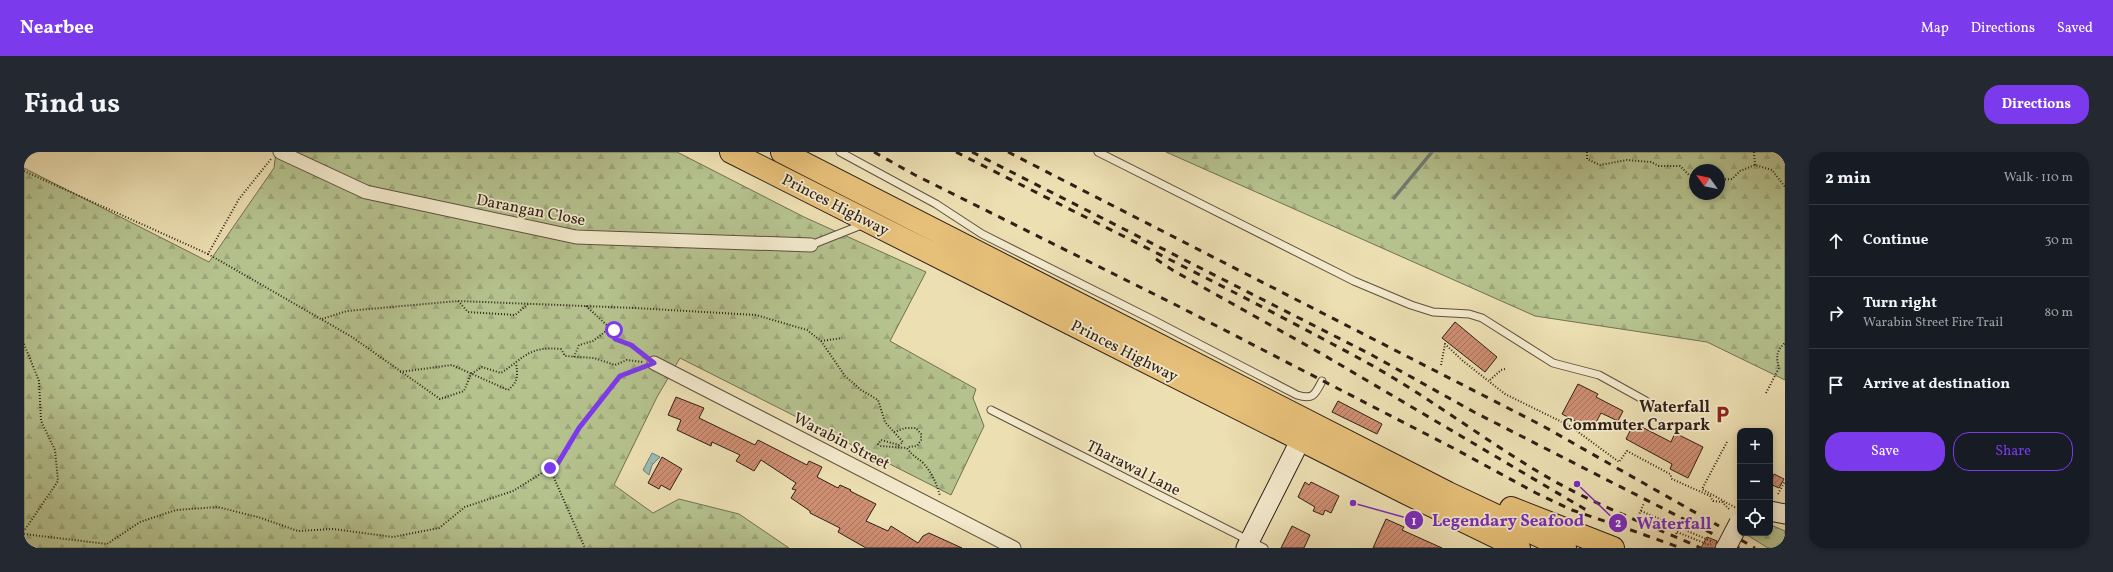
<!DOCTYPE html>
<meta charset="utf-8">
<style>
:root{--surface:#171b24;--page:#242831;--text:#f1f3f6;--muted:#9ea1a6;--line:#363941;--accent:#7c3aed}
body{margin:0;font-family:Vollkorn,serif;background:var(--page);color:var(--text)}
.controls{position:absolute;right:12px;bottom:12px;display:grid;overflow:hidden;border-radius:8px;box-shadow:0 2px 6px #0003}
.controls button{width:36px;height:36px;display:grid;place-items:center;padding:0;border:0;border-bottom:1px solid var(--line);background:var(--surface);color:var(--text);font:20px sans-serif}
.compass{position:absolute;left:1665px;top:12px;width:36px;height:36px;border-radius:50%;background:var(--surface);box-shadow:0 2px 6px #0003;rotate:303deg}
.stop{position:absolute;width:12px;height:12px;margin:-9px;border:3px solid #7c3aed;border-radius:50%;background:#fff}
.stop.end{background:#7c3aed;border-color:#fff;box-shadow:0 1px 4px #0008}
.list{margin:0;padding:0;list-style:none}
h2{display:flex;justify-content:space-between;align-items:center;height:52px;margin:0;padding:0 16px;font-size:17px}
h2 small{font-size:13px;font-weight:400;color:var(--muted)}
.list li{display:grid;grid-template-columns:26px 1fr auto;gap:12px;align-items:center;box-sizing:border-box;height:72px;padding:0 16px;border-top:1px solid var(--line)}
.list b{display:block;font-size:15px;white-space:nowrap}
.list p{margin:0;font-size:13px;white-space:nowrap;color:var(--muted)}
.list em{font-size:13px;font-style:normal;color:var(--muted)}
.actions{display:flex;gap:8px;padding:12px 16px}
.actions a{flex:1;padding:9px 0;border:1px solid var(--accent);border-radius:16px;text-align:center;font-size:14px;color:var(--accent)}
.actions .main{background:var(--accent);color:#fff}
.icon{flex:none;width:22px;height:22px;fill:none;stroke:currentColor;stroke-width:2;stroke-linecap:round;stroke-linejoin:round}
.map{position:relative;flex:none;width:1761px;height:396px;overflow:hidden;border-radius:16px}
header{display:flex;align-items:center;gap:24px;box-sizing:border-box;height:56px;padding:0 20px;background:var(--accent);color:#fff}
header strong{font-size:19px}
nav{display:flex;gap:22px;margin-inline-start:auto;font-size:14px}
.intro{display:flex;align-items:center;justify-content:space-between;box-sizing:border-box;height:96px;padding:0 24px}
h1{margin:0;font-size:28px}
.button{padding:10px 18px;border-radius:16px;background:var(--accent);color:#fff;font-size:14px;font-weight:700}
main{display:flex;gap:24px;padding:0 24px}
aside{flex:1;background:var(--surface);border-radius:16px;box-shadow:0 2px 6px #0003}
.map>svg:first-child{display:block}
.forest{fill:url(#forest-firs);stroke:#727052;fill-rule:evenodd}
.water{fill:url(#water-ripples);stroke:#707d75}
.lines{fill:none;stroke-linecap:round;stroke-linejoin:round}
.stream{stroke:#707d75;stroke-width:3.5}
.building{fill:url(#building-hatch);stroke:#301f16}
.lane-casing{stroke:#5f4f3d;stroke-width:9}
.street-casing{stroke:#5f4f3d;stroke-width:15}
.secondary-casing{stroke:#301f16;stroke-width:21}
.highway-casing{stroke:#301f16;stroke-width:24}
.path{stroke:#301f16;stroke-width:2;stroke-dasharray:1 2;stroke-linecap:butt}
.lane{stroke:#f3eacd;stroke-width:7}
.street{stroke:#f3eacd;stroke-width:13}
.secondary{stroke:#f3eacd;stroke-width:19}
.highway{stroke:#e6c079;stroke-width:22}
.rail{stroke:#301f16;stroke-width:3;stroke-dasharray:7 7;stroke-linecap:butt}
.secondary-bridge-casing{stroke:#301f16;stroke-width:21;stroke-linecap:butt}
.secondary-bridge{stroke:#f3eacd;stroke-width:19}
.route{stroke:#7c3aed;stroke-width:5}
.labels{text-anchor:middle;stroke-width:3.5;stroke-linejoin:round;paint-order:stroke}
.street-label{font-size:16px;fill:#301f16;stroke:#f3eacd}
.poi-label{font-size:16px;font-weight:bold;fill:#301f16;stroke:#f3eacd;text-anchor:end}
.leader{fill:none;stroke:#7b2cbf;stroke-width:1.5}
.callout-dot{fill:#7b2cbf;stroke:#f3eacd;stroke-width:1.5}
.mark-label{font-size:12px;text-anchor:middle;font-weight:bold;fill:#fff}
.callout-label{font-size:17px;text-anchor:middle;font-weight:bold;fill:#7b2cbf;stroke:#f3eacd;stroke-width:3.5;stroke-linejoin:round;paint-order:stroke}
</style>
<header>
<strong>Nearbee</strong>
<nav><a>Map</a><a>Directions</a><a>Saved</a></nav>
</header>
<div class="intro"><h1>Find us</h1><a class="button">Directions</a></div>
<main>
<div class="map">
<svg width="1761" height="396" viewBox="0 0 1761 396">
<defs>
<pattern id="forest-firs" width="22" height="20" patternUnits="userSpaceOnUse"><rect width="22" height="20" fill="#b5c28e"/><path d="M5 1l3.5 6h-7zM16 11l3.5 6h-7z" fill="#9ca67a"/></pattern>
<pattern id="water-ripples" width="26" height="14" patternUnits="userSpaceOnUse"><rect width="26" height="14" fill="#9abbb4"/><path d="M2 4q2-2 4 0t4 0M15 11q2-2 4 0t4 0" fill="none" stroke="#85a09a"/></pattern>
<pattern id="building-hatch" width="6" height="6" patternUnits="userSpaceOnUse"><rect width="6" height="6" fill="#ce8e72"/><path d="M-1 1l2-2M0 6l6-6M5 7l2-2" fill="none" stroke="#a8735d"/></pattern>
</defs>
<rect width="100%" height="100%" fill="#ecdfb2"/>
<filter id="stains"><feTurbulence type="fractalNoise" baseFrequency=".005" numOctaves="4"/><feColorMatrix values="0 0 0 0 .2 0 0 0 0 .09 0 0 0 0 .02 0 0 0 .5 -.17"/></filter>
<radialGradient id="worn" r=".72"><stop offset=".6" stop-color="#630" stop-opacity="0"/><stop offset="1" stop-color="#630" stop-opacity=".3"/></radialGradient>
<!-- forest -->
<path class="forest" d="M 252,0 L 653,0 L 780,65 L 902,120 L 866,189 L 952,237 L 949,246 L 960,274 L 927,343 L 656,206 L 633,245 L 590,333 L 629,361 L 655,347 L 715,362 L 765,396 L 0,396 L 0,16 L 185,110 L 250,16 Z
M 1142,0 L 1761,0 L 1761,228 L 1683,190 L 1511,164 ZM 1671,18 L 1695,18 L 1695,42 L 1671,42 Z
M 1747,373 L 1761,379 L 1761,396 L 1744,396 L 1720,381 L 1746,381 Z"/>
<!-- water -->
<path class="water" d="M 628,301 L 636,305 L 628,313 L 625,323 L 619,318 Z"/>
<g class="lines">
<!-- stream -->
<path class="stream" d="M 1370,46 L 1408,0"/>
</g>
<!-- building -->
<path class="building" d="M 1431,170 L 1473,205 L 1461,220 L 1418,186 Z
M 1554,232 L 1574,242 L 1572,245 L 1599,259 L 1594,269 L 1577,261 L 1568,278 L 1538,262 Z
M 652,245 L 680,256 L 675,266 L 731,293 L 734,288 L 783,313 L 785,309 L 798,315 L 793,325 L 814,336 L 816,333 L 827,338 L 826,339 L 852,352 L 842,369 L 864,379 L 867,374 L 894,391 L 899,384 L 905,381 L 938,396 L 842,396 L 814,380 L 816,376 L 786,361 L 786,359 L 767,346 L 772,338 L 768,337 L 772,331 L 737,308 L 730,319 L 712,309 L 716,303 L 688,290 L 687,294 L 653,278 L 657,268 L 644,263 Z
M 1314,249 L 1358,272 L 1353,282 L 1308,260 Z
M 1610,271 L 1647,290 L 1651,281 L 1679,295 L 1664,326 L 1646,317 L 1648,312 L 1602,287 Z
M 638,305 L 658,317 L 646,338 L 637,333 L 635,337 L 624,331 Z
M 1750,322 L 1760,327 L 1755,336 L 1746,332 Z
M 1281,330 L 1285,333 L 1287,330 L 1315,344 L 1307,361 L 1301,358 L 1299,363 L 1289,359 L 1291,355 L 1274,345 Z
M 1362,367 L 1380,375 L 1378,378 L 1418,396 L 1349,396 Z
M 1268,374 L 1286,383 L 1280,396 L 1257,396 Z
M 1683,385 L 1693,389 L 1691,396 L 1677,396 Z"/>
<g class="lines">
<defs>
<path id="lane" d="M 816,0 L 912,52 L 958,82 L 1127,167 L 1273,243 C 1289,248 1291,243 1298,229
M 1074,0 L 1330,129 L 1387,153 L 1409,160 L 1445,162 L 1458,166 L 1529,211 L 1575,223 L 1622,249
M 787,93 L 840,72
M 967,258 L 1240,396"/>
<path id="street" d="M 256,0 L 342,40 L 552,85 L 787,93
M 630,211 L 990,396"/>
<path id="secondary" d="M 1746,359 L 1761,362
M 1222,396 L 1277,287"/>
<path id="highway" d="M 707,0 L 1382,341 L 1495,396
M 758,0 L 1424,341 L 1541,396
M 1487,356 L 1589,396"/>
</defs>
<!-- lane casing -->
<use href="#lane" class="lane-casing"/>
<!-- street casing -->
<use href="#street" class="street-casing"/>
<!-- secondary casing -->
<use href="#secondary" class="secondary-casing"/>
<!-- highway casing -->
<use href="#highway" class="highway-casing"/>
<!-- path -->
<path class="path" d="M 1563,0 L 1563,7 L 1576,13 L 1603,8 L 1627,10 L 1635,14 L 1656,14 L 1665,23 L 1671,24
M 1730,0 L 1731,13
M 0,19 L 184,102 L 215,47 L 247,7
M 1695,28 L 1708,27 L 1716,19 L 1731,13 L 1748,18 L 1761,35
M 184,102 L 328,185 L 416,247 L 440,239 L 447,222 L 458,215 L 477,221 C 501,205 505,194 537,197 L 541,204 L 570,206 L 591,213 L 603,208 L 619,210
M 434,149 L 444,160 L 491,163 L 504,152
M 562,154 L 586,176
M 298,167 L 323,159 L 434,149 L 611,156 L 732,163 L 783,178 L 797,189 L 821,224 L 837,238 L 854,248 L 861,270 L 879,290 L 875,293 L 857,288 L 854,292 L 857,294 L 883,296 C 889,305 893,305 899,311 C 908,320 913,333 916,344
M 797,189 L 818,186
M 0,192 L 15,229 L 17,269 L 31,298 L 34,329 L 0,379
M 550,205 L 555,193 L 569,189 L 586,176 L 591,178 L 591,187 L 607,193 L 620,203
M 1417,213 L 1421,192 L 1439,209 L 1481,242 L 1546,274 L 1595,310 L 1603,299 L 1646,322 L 1648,327 L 1686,344 L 1689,349 L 1698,350 L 1706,358
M 376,220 L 428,213 L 484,238 C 494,230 494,224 492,211
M 1466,228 L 1477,218 L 1481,217
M 1742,241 L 1755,216 C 1752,205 1752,199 1761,191
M 870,280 L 881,276 L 892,276 L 897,282 L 897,288 L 893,294 L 884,295
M 1703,290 L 1678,337 L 1712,356
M 526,317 L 561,396
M 1754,342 L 1761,329
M 1617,359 L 1689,390
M 1613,367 L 1620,351
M 1653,380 L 1685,393 L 1687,392
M 0,382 L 83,392 L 116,370 L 152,358 L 194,355 L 237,366 L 274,379 L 309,377 L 369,385 L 415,376 L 441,355 L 489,339 L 534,311 L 555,276 L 596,224 L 620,215
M 1652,382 L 1658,370"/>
<!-- lane -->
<use href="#lane" class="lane"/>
<!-- street -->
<use href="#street" class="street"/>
<!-- secondary -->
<use href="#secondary" class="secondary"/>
<!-- highway -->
<use href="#highway" class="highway"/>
<!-- rail -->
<path class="rail" d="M 850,0 L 891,23 L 1152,153 L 1431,297 L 1512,341 L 1548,358 L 1598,375
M 932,0 C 1068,69 1206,136 1340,209 C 1406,245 1465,292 1530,329 C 1577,355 1627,374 1677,396
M 948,0 L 1346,202 L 1450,260 L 1691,383
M 984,0 L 1519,274 L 1695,374
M 1132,107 L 1150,119 L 1298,202 L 1564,359
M 1593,373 L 1657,396
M 1717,388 L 1731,396
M 1714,395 L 1715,396"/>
<defs>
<path id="secondary-bridge" d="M 1702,396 L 1715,371"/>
</defs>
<!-- secondary-bridge casing -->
<use href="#secondary-bridge" class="secondary-bridge-casing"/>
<!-- secondary-bridge -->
<use href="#secondary-bridge" class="secondary-bridge"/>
</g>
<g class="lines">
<!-- route -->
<path class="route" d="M 526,316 L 534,311 L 555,276 L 596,224 L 630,211 L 607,193 L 591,187 L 590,178"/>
</g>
<!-- icons -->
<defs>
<symbol id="parking-bare" viewBox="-9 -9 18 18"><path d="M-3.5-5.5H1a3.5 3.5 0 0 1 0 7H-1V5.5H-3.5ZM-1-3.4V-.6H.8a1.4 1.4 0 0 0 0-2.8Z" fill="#8f2418" stroke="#f3eacd" stroke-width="2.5" paint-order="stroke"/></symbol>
</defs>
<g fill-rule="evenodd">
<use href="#parking-bare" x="1686" y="250" width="25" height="25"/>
</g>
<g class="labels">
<!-- street labels -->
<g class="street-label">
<text transform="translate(812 52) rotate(27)" y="6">Princes Highway</text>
<text transform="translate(507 57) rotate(11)" y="6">Darangan Close</text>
<text transform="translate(1101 198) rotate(27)" y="6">Princes Highway</text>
<text transform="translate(818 288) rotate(27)" y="6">Warabin Street</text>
<text transform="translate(1110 315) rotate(27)" y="6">Tharawal Lane</text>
</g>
<!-- poi labels -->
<g class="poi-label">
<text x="1686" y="260">Waterfall<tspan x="1686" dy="18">Commuter Carpark</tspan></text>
</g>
</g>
<!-- callouts -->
<path class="leader" d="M1329 351L1390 368M1553 332L1594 371"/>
<g class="callout-dot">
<circle cx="1329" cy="351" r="4"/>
<circle cx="1553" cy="332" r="4"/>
<circle cx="1390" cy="368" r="10"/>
<circle cx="1594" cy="371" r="10"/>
</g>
<g class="mark-label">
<text x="1390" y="373">1</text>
<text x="1594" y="375">2</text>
</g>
<g class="callout-label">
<text x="1484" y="374">Legendary Seafood</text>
<text x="1650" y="377">Waterfall</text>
</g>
<rect width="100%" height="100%" filter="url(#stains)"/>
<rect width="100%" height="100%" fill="url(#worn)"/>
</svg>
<div class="controls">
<button>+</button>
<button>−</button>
<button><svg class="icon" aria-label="locate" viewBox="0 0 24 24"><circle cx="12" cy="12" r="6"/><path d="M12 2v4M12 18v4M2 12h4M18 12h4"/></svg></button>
</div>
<svg class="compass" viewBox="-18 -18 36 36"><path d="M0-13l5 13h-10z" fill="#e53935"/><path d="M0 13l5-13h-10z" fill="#9ea1a6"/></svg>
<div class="stop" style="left:590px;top:178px"></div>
<div class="stop end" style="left:526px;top:316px"></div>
</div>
<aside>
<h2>2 min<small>Walk · 110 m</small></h2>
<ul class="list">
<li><svg class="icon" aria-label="ahead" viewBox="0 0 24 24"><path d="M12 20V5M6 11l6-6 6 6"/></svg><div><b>Continue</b></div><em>30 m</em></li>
<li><svg class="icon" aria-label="right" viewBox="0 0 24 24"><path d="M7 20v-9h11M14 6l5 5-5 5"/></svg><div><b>Turn right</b><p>Warabin Street Fire Trail</p></div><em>80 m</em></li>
<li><svg class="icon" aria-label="arrive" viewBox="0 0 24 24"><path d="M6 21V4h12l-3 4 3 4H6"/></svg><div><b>Arrive at destination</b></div></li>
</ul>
<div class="actions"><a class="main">Save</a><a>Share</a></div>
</aside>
</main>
